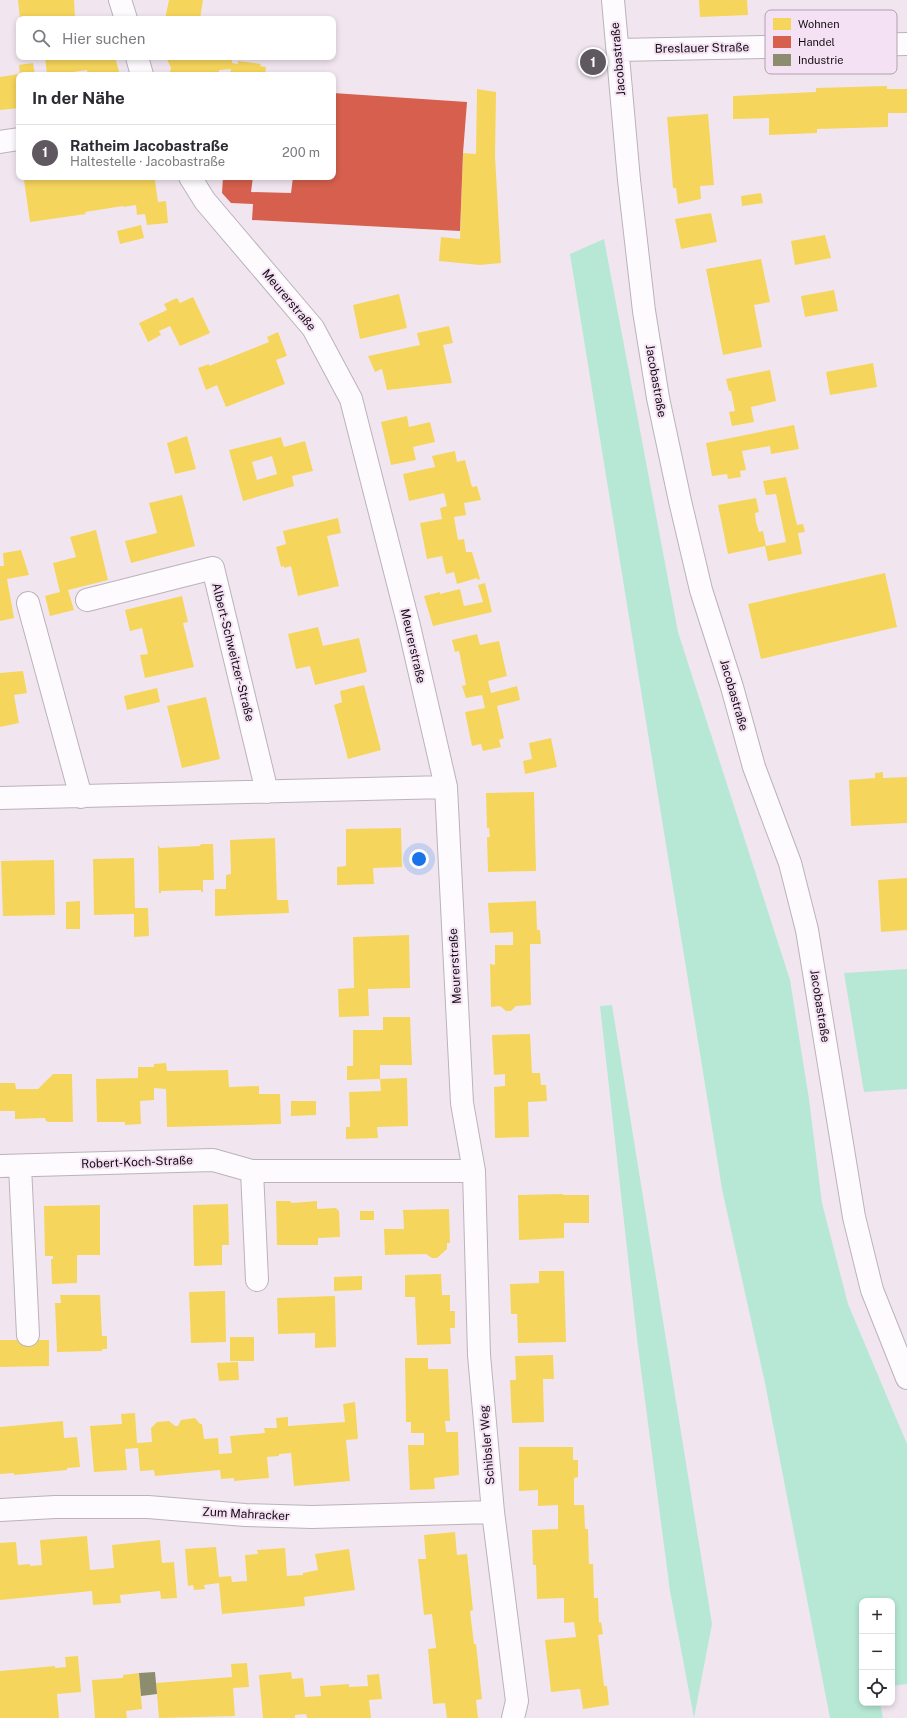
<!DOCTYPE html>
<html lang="de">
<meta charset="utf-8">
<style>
:root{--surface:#fff;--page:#f2f2f3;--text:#2b2b33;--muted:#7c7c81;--line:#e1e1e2;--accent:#605860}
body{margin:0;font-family:"Public Sans",sans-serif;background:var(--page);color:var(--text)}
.controls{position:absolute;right:12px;bottom:12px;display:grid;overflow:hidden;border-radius:8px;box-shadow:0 2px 6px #0003}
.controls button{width:36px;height:36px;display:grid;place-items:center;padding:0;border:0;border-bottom:1px solid var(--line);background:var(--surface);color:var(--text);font:20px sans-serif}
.you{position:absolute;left:419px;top:859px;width:14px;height:14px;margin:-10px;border:3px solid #fff;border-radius:50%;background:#1a73e8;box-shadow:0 0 0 6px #1a73e833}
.badge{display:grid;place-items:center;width:26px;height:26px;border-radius:50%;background:var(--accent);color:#fff;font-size:13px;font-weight:700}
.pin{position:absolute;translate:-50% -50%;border:2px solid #fff;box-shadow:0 1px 4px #0006}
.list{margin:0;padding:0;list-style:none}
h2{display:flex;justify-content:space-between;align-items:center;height:52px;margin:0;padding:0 16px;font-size:17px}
h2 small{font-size:13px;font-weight:400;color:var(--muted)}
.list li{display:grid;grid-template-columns:26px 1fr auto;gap:12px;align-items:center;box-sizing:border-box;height:56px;padding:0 16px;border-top:1px solid var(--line)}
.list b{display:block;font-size:15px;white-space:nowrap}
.list p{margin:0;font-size:13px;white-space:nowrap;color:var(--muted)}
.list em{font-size:13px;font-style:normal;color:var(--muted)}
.icon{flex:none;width:22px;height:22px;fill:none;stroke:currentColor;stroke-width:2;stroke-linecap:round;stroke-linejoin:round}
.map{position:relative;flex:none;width:907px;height:1718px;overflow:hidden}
.search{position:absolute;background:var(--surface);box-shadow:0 2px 6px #0003;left:16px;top:16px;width:320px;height:44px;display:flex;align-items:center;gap:10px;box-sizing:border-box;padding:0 14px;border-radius:8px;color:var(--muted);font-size:15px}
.panel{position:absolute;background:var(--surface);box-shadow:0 2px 6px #0003;left:16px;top:72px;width:320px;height:108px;border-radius:8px}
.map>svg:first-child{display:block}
.green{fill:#b6e8d5}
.homes{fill:#f6d55c;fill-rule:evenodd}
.shops{fill:#d6604d}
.industry{fill:#8c8c6e}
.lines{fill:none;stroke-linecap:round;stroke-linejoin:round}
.minor-casing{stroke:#bbb2ba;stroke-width:24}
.minor{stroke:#fdfbfd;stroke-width:22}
.labels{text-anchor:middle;stroke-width:4;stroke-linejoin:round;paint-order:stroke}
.street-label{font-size:12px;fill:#120c12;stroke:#f5e1f4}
.key{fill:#f5e1f4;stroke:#b1a1b0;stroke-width:1}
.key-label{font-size:11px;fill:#120c12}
</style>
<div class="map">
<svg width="907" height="1718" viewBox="0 0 907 1718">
<rect width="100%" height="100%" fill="#f1e6f0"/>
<!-- green -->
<path class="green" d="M 604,239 L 678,632 L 790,980 L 809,1099 L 822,1203 L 848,1304 L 907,1444 L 907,1684 L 892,1686 L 892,1601 L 862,1601 L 862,1703 L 880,1703 L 883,1718 L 830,1718 L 765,1383 L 722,1189 L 570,254 Z
M 907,969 L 907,1089 L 864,1092 L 844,973 Z
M 612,1005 L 712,1624 L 694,1718 L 670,1591 L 638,1347 L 600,1006 Z"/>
<!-- homes -->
<path class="homes" d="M 18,0 L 74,0 L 75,17 L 64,19 L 20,19 Z
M 169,0 L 203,0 L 200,19 L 165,19 Z
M 699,0 L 747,0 L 748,15 L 700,17 Z
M 45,57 L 115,57 L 120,75 L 88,75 L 87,70 L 65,73 L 65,75 L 47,75 Z
M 166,57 L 232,57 L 232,63 L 238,64 L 238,61 L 261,64 L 260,66 L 266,67 L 265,75 L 230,75 L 231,69 L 219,70 L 219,75 L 169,75 L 171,68 Z
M 33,63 L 35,75 L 20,75 L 19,65 Z
M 19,74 L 19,108 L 0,110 L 0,77 Z
M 887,86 L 887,89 L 907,89 L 907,113 L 888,113 L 888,127 L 817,129 L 817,133 L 769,135 L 769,118 L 733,119 L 733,96 L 816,92 L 816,88 Z
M 477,89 L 496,92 L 495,156 L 501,263 L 480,265 L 439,261 L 441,237 L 460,239 L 463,153 L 476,154 Z
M 708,114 L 714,185 L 700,186 L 701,199 L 678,204 L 676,188 L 673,188 L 667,117 Z
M 45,177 L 153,177 L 155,181 L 158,202 L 166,201 L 168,223 L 147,225 L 145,214 L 137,215 L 136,205 L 123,207 L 123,206 L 85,212 L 86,214 L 30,222 L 24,180 Z
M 761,193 L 763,203 L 742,206 L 741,196 Z
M 711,213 L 717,242 L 681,249 L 675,219 Z
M 141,225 L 144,238 L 120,244 L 117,231 Z
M 825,235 L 831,258 L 795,265 L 791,241 Z
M 761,259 L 770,302 L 754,305 L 762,347 L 723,355 L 706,269 Z
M 834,290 L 838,311 L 805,317 L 801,296 Z
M 399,294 L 407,328 L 360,339 L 353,305 Z
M 193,297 L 210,333 L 180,346 L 170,326 L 159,331 L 161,335 L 148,342 L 139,323 L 167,310 L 164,304 L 177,298 L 180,303 Z
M 449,326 L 453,343 L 443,345 L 452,383 L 387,390 L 382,369 L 375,372 L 368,356 L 420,345 L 417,333 Z
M 278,332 L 287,356 L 276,360 L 285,384 L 226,407 L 217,385 L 206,390 L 198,368 L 209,364 L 209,366 L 269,342 L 267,337 Z
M 873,363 L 877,387 L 830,395 L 826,372 Z
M 770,370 L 776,401 L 751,407 L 754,422 L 732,426 L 729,412 L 735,411 L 731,391 L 729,391 L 726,379 Z
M 407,416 L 409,427 L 430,422 L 435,442 L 413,447 L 416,460 L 391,465 L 381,422 Z
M 794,425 L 799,449 L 771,454 L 770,446 L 742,451 L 746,470 L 740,471 L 741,477 L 728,479 L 727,474 L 712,476 L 706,443 Z
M 187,436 L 196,469 L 175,474 L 167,443 Z
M 281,437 L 284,447 L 305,441 L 313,471 L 292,476 L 294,486 L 243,501 L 229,450 ZM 272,456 L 277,474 L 257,480 L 252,462 Z
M 455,451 L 457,462 L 465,460 L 472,487 L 477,486 L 481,500 L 464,503 L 466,515 L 454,517 L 458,540 L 464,539 L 466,552 L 472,552 L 480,579 L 477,580 L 477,578 L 457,584 L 454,572 L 446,574 L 442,556 L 427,559 L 420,523 L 442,519 L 440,508 L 447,506 L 444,493 L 409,501 L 403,474 L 435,467 L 432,456 Z
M 786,477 L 797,525 L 803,524 L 805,532 L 798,533 L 802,554 L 768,561 L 765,546 L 728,554 L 718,505 L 756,498 L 759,512 L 755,513 L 756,522 L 759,532 L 763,531 L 766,546 L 786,542 L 776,494 L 766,495 L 763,481 Z
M 182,495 L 195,546 L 131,563 L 125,541 L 157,533 L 149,503 Z
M 338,518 L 341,533 L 327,536 L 339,586 L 298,596 L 291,566 L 284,568 L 284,566 L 281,567 L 276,547 L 286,544 L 283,531 Z
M 96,530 L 108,580 L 68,590 L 74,610 L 50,616 L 45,596 L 60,592 L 53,563 L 76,557 L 70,537 Z
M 21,550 L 29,575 L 7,579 L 14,618 L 0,621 L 0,566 L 4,566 L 3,553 Z
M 885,573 L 897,627 L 761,659 L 748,604 Z
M 485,583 L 492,612 L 433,626 L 424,596 L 440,592 L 440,594 L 460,589 L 464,606 L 483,602 L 478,585 Z
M 182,596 L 188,622 L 183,623 L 194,667 L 145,678 L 140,655 L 148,654 L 142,628 L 130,631 L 125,610 Z
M 318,627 L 323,646 L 359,638 L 367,672 L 315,685 L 310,666 L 296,669 L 288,634 Z
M 477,634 L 480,645 L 499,641 L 507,676 L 488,681 L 491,693 L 517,686 L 520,700 L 497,706 L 504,738 L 499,740 L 501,747 L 483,751 L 481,744 L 472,746 L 465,712 L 485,708 L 482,695 L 466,698 L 462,686 L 466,685 L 459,651 L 455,652 L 452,640 Z
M 23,671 L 27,693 L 14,695 L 19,723 L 0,727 L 0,673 Z
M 364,685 L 381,750 L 348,759 L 334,705 L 342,702 L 340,691 Z
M 157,688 L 160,702 L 127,710 L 124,696 Z
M 206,697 L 220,759 L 182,768 L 167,706 Z
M 551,738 L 557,767 L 525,774 L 523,761 L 532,759 L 529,743 Z
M 883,772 L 883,778 L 907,777 L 907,823 L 851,826 L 849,780 L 875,778 L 875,773 Z
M 534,792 L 536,871 L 488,872 L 487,837 L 490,837 L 489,828 L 487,828 L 486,793 Z
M 401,828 L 402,867 L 373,868 L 374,884 L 337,885 L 337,867 L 346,866 L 346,829 Z
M 275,838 L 277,900 L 288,900 L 289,913 L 215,916 L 215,889 L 226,889 L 226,875 L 231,874 L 230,840 Z
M 202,844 L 213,844 L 214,880 L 203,880 L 203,892 L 201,892 L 201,890 L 161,891 L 161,893 L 159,893 L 158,845 L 160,848 L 200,846 L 200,845 Z
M 134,858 L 135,908 L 148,908 L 149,936 L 134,937 L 134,914 L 94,915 L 93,859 Z
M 54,860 L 55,915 L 3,916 L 1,861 Z
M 907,878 L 907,930 L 881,932 L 878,880 Z
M 80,901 L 80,929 L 66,929 L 66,902 Z
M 536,901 L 537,930 L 540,930 L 541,944 L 530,944 L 531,1005 L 516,1006 L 511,1011 L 506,1011 L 500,1006 L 491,1007 L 490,964 L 495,965 L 495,945 L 513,945 L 513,932 L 490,933 L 488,903 Z
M 409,935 L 410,988 L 368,989 L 369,1016 L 339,1017 L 338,989 L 354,988 L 353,937 Z
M 383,1017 L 410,1017 L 412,1065 L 380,1065 L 380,1079 L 347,1080 L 347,1066 L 353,1066 L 353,1030 L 383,1030 Z
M 530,1034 L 532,1073 L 540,1073 L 541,1085 L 546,1085 L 547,1101 L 528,1102 L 529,1137 L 495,1138 L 494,1087 L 505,1086 L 505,1074 L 494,1075 L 492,1035 Z
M 166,1063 L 167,1071 L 228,1070 L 229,1087 L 259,1086 L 259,1094 L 280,1094 L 281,1124 L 167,1127 L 166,1089 L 154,1088 L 154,1100 L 140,1101 L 141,1124 L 125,1125 L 125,1122 L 97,1122 L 96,1079 L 138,1078 L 138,1067 L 154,1067 L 154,1064 Z
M 53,1074 L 72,1074 L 73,1122 L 49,1122 L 46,1121 L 45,1118 L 15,1119 L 15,1111 L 0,1111 L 0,1083 L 15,1083 L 16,1089 L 38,1089 Z
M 407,1078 L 408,1126 L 377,1127 L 378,1138 L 346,1139 L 346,1127 L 350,1127 L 349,1092 L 381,1091 L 380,1079 Z
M 291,1101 L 316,1101 L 316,1115 L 291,1116 Z
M 563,1194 L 563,1195 L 589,1195 L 589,1223 L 564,1223 L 564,1238 L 519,1240 L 518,1195 Z
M 276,1201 L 290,1201 L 292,1203 L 317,1201 L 317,1209 L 336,1208 L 339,1211 L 340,1237 L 318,1238 L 318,1245 L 277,1245 Z
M 228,1204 L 229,1245 L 222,1245 L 222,1265 L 194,1266 L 193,1205 Z
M 100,1205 L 100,1255 L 77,1255 L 77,1283 L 52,1284 L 51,1259 L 53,1259 L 53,1256 L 45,1256 L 44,1206 Z
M 449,1209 L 450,1243 L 447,1243 L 447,1249 L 437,1258 L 432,1258 L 426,1254 L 385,1255 L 384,1229 L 404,1229 L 403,1210 Z
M 360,1211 L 374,1211 L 374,1220 L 360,1220 Z
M 539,1271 L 564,1271 L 566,1342 L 518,1343 L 517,1314 L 511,1314 L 510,1284 L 539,1283 Z
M 441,1274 L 442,1295 L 450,1295 L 450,1311 L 455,1311 L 455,1328 L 450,1328 L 451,1344 L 417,1345 L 415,1297 L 405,1297 L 405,1275 Z
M 362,1276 L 362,1290 L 334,1291 L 334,1277 Z
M 225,1291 L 226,1342 L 191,1343 L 189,1292 Z
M 60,1295 L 100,1295 L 102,1336 L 107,1336 L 107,1349 L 102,1349 L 102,1351 L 57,1352 L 55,1303 L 61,1303 Z
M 335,1296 L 336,1347 L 315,1348 L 315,1333 L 278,1334 L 277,1298 Z
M 230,1337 L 254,1337 L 254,1361 L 230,1361 Z
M 0,1340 L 49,1340 L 49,1366 L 0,1367 Z
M 553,1355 L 554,1379 L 543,1379 L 544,1422 L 512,1423 L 510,1380 L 516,1380 L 515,1356 Z
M 405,1358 L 428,1358 L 428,1369 L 448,1369 L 450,1421 L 445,1421 L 446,1432 L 458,1432 L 459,1475 L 434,1478 L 435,1489 L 410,1490 L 408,1445 L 424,1445 L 424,1433 L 411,1433 L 411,1422 L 406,1422 Z
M 238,1362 L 239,1380 L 219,1381 L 217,1363 Z
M 355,1402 L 358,1439 L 346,1440 L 350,1481 L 294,1486 L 290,1441 L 291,1453 L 279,1454 L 279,1456 L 267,1457 L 269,1478 L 234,1481 L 234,1478 L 221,1479 L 220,1470 L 155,1476 L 154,1470 L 140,1471 L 138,1448 L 125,1449 L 127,1470 L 94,1472 L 90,1426 L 122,1424 L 121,1414 L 135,1413 L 137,1443 L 152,1442 L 151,1428 L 157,1422 L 169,1421 L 175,1426 L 178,1426 L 181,1420 L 195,1418 L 200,1424 L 202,1424 L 204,1439 L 218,1438 L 219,1454 L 232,1453 L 230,1436 L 265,1433 L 264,1428 L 277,1428 L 276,1418 L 288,1417 L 288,1426 L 345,1422 L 343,1404 Z
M 63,1421 L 64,1438 L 77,1437 L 80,1467 L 67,1468 L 67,1470 L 14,1475 L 14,1473 L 0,1474 L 0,1427 Z
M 519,1447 L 573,1447 L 573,1460 L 578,1460 L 578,1477 L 574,1478 L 574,1505 L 584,1505 L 585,1529 L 588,1529 L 589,1564 L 593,1564 L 594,1598 L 598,1598 L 599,1623 L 601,1622 L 603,1634 L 598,1635 L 604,1686 L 607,1686 L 609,1705 L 583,1709 L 580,1689 L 551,1692 L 545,1640 L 576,1637 L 574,1622 L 564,1623 L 564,1598 L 537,1599 L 536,1565 L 533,1565 L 532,1530 L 558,1529 L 558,1505 L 538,1506 L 538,1490 L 519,1491 Z
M 455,1532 L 457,1555 L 467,1554 L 473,1610 L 470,1611 L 474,1644 L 476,1644 L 482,1699 L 476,1700 L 478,1718 L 447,1718 L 445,1703 L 433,1704 L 428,1649 L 436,1648 L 432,1614 L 424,1615 L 418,1559 L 426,1559 L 424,1535 Z
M 87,1536 L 90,1570 L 114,1568 L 112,1545 L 160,1540 L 162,1563 L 174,1562 L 177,1598 L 161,1599 L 160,1591 L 120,1595 L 121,1603 L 93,1605 L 92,1591 L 0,1600 L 0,1543 L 16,1542 L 18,1565 L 30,1564 L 30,1566 L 42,1565 L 40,1540 Z
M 216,1547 L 219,1577 L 231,1576 L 232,1582 L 247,1581 L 245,1555 L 258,1554 L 257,1550 L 285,1548 L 287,1576 L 303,1575 L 303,1573 L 318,1570 L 315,1554 L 349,1549 L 355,1590 L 304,1597 L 305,1606 L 222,1614 L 219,1583 L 204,1585 L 205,1589 L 194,1590 L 193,1585 L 188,1586 L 185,1549 Z
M 78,1656 L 81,1692 L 57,1694 L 59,1718 L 0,1718 L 0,1671 L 55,1666 L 55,1668 L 66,1667 L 65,1657 Z
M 247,1663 L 249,1687 L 233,1688 L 235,1716 L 159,1718 L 156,1683 L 232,1677 L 231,1664 Z
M 291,1672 L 292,1679 L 303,1678 L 305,1697 L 321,1696 L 320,1686 L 349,1684 L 349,1687 L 368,1686 L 367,1675 L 379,1674 L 382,1699 L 369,1700 L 371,1718 L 307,1718 L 306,1714 L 295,1715 L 295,1718 L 263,1718 L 259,1675 Z
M 139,1673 L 142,1709 L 126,1711 L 127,1718 L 95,1718 L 92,1680 L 123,1678 L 123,1675 Z"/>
<!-- shops -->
<path class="shops" d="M 333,93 L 467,102 L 463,153 L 460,231 L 252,220 L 253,204 L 231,203 L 222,193 L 223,177 L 253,177 L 251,192 L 291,193 L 293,177 L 333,177 Z"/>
<!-- industry -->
<path class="industry" d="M 155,1672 L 157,1694 L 141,1696 L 139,1673 Z"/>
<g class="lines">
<defs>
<path id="minor" d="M 120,0 L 126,19
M 613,0 L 629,180 L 644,311 L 658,398 L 680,501 L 701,590 L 732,687 L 754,767 L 790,863 L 807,930 L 854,1217 L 872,1290 L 907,1378
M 618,50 L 907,44
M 137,57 L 142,75
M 0,142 L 19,139
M 190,177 L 205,201 L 313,328 L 351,399 L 409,626 L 446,787 L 462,1103 L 474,1171 L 479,1355 L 493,1512 L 517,1701 L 513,1718
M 87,600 L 213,568 L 267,792
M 28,603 L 81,797
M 0,798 L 446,787
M 0,1166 L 213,1160 L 252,1171 L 474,1171
M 20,1166 L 28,1335
M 252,1171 L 257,1280
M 0,1510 L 55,1507 L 148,1507 L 245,1515 L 312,1517 L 493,1512"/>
</defs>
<!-- minor casing -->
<use href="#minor" class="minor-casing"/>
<!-- minor -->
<use href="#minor" class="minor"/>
</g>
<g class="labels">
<!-- street labels -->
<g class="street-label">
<text transform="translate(702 48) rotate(-1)" y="4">Breslauer Straße</text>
<text transform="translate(618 59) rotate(-95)" y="4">Jacobastraße</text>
<text transform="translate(289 300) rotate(50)" y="4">Meurerstraße</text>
<text transform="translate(656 381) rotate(80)" y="4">Jacobastraße</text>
<text transform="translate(413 646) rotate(77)" y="4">Meurerstraße</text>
<text transform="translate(233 652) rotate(76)" y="4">Albert-Schweitzer-Straße</text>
<text transform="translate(734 695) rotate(74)" y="4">Jacobastraße</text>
<text transform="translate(455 966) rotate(-93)" y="4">Meurerstraße</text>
<text transform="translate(820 1006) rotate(81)" y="4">Jacobastraße</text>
<text transform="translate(137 1162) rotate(-2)" y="4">Robert-Koch-Straße</text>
<text transform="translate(487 1445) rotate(-95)" y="4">Schibsler Weg</text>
<text transform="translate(246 1514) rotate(3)" y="4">Zum Mahracker</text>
</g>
</g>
<!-- legend -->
<rect x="765" y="10" width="132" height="64" rx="6" class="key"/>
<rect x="773" y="18" width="18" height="12" fill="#f6d55c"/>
<rect x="773" y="36" width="18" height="12" fill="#d6604d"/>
<rect x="773" y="54" width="18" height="12" fill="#8c8c6e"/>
<g class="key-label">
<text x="798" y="28">Wohnen</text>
<text x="798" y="46">Handel</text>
<text x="798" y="64">Industrie</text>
</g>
</svg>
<div class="controls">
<button>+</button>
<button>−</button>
<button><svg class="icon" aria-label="locate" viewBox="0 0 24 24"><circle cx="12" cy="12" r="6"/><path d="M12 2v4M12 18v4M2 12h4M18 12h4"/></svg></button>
</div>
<div class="you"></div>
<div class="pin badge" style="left:593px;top:62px">1</div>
<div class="search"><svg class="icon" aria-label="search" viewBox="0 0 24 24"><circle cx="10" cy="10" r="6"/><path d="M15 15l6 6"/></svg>Hier suchen</div>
<section class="panel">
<h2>In der Nähe<small></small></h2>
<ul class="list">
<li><span class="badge">1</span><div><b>Ratheim Jacobastraße</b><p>Haltestelle · Jacobastraße</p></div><em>200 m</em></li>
</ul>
</section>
</div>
